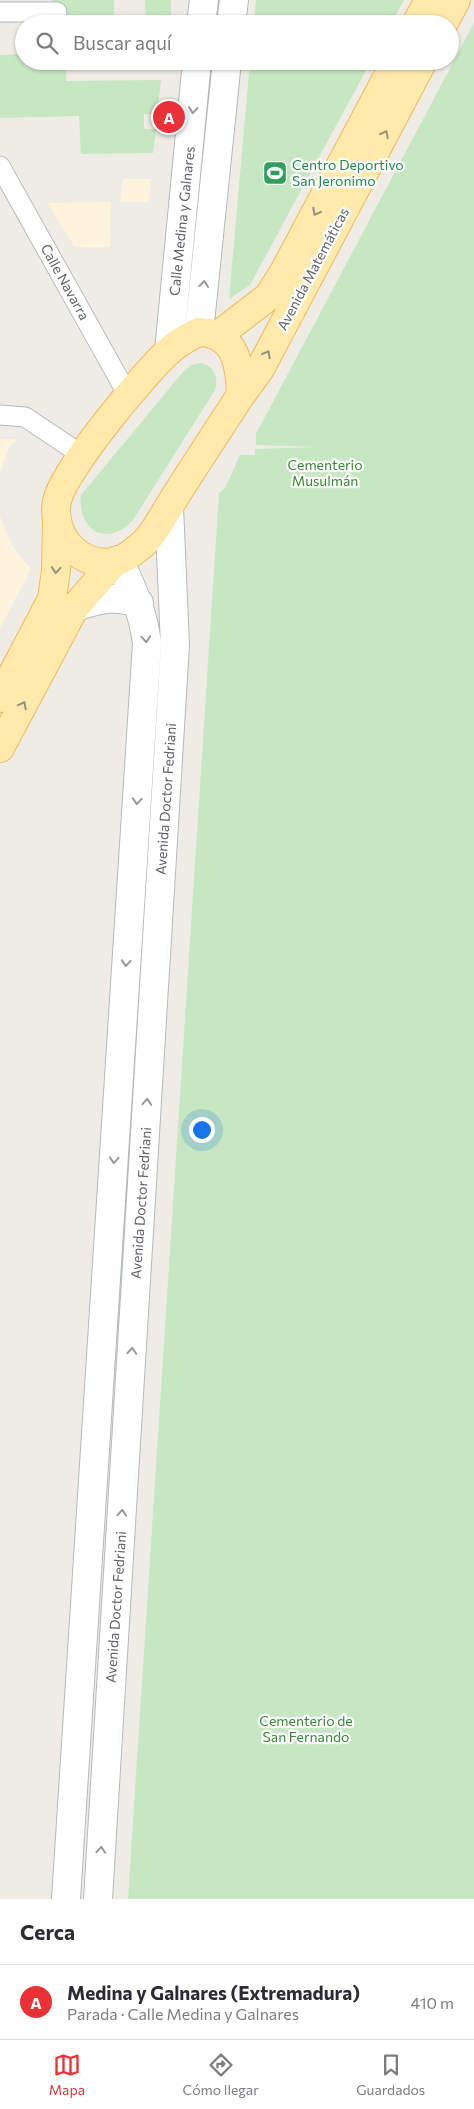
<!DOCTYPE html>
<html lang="es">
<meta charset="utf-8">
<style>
:root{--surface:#fff;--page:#f7f7f7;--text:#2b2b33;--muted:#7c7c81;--line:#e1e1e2;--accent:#ea3135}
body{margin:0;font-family:Commissioner,sans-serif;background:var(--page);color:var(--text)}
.you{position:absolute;left:201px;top:1129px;width:18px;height:18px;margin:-12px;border:4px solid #fff;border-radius:50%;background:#1a73e8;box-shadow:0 0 0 8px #1a73e833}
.badge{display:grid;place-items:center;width:32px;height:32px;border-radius:50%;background:var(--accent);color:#fff;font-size:16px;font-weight:700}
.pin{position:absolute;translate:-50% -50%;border:2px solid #fff;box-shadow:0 1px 5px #0006}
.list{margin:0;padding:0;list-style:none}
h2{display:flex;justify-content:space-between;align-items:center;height:65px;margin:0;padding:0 20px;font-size:21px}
h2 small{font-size:16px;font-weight:400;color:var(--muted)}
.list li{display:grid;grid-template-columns:32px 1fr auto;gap:15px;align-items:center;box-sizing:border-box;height:75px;padding:0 20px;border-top:1px solid var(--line)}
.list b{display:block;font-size:19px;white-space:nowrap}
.list p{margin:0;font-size:16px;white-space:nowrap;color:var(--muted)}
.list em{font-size:16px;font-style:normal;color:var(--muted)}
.icon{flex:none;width:28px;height:28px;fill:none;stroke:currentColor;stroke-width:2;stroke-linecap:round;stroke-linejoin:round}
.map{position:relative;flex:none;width:474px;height:1899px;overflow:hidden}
.search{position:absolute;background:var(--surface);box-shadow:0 1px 4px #0004;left:15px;right:15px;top:15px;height:55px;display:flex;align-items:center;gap:12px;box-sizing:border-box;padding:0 18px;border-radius:28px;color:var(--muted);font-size:19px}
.sheet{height:140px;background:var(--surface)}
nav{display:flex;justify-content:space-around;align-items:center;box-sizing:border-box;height:70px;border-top:1px solid var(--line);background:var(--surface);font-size:14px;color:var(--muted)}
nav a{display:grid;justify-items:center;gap:2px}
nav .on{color:var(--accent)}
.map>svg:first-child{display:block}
.commercial{fill:#fef3dc}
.green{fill:#c6e7c2}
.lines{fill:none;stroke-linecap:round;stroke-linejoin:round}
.street-casing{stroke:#b6b9bc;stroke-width:21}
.secondary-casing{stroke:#b4b9bd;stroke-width:30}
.primary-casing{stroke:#f2b95c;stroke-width:30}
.street{stroke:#fff;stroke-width:19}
.secondary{stroke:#fff;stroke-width:28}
.primary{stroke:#ffe9ab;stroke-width:28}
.oneway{stroke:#96999c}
.oneway2{stroke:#96917e}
.labels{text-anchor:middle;stroke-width:4.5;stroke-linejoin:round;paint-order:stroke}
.leisure-label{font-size:14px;fill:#27864d;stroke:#fff;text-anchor:start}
.street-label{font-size:14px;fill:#5d6266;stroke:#fff}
.park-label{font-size:14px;fill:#398535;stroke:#fff}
</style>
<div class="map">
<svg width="474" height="1899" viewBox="0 0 474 1899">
<rect width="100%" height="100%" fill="#efece5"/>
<!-- commercial -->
<path class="commercial" d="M 123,179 L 151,179 L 149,202 L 120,202 Z
M 111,202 L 110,247 L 75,247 L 47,203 Z
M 0,439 L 18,439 L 8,449 L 0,473 Z
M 0,516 L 11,544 L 31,569 L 0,628 Z"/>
<!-- green -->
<path class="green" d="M 52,0 L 114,0 L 114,22 L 61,24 L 62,10 L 52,3 Z
M 145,0 L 171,0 L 171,21 L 146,22 Z
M 256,0 L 404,0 L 391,24 L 254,24 Z
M 474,23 L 474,1899 L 128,1899 L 219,493 L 225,488 L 240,455 L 255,455 L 255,449 L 317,447 L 256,445 L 256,434 Z
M 24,54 L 24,61 L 67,61 L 66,81 L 161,80 L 157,114 L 144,114 L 144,129 L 156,129 L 153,153 L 81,154 L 79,116 L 0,118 L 0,55 Z
M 250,61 L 371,61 L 250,285 L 229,299 Z
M 200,363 C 214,366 219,376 215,390 L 133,520 C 108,548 77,531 81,495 L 183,372 L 191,365 Z"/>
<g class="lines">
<defs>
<path id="street" d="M 0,12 L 57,12
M 0,166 L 129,397
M 0,415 L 25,417 L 82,455"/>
<path id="secondary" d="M 201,24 L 204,0
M 231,24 L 234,0
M 199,332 L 227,61
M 169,351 L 197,61
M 75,607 C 101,599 112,595 139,603
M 66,1899 L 147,643 C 143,612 132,588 119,560
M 98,1899 L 175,645 L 169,507"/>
<path id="primary" d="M 416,24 L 429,0
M 443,24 L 456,0
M 199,332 C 236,333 240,365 241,395 C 218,430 195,465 173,500 C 164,514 155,533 143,544 C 136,550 127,558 118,561 C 82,571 50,536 57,501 C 63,471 145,372 170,350 C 179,342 188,337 199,332 Z
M 217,336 L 268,297 L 284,272 L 396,61
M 241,395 L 260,369 L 423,61
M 0,698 L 52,599 L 56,570 L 57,523
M 0,748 L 75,607 L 115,561"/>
</defs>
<!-- street casing -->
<use href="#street" class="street-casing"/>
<!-- secondary casing -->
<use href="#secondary" class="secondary-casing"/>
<!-- primary casing -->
<use href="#primary" class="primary-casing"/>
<!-- street -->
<use href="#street" class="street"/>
<!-- secondary -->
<use href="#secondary" class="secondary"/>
<!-- primary -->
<use href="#primary" class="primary"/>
</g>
<!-- one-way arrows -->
<defs><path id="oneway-chevron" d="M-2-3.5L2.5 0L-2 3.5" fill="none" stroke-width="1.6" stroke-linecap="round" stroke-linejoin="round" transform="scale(1.25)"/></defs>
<g class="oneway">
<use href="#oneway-chevron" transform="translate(193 110) rotate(96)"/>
<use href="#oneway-chevron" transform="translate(204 284) rotate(-84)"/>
<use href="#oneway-chevron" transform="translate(146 639) rotate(86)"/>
<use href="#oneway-chevron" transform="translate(137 801) rotate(94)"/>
<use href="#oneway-chevron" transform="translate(126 963) rotate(94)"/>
<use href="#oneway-chevron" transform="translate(147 1102) rotate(-86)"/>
<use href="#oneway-chevron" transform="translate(114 1160) rotate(94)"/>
<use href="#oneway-chevron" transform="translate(132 1351) rotate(-86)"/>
<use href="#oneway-chevron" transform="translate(122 1513) rotate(-86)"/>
<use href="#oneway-chevron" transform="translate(101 1850) rotate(-86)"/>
</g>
<g class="oneway2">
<use href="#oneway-chevron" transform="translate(385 134) rotate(-62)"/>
<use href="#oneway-chevron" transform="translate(316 212) rotate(118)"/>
<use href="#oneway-chevron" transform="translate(267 354) rotate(-62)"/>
<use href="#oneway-chevron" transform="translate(56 570) rotate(95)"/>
<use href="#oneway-chevron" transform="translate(23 705) rotate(-62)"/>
</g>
<!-- icons -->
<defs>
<symbol id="stadium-square" viewBox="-11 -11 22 22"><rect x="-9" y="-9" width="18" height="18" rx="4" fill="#2e9e5b" stroke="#fff"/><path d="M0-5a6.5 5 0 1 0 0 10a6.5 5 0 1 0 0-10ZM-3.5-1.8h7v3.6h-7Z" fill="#fff"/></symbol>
</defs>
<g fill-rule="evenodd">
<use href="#stadium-square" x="261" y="159" width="28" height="28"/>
</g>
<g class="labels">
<!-- leisure labels -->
<g class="leisure-label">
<text x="292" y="170">Centro Deportivo<tspan x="292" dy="16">San Jeronimo</tspan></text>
</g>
<!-- street labels -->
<g class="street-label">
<text transform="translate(182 221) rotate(-84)" y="5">Calle Medina y Galnares</text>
<text transform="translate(313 269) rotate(-62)" y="5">Avenida Matemáticas</text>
<text transform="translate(65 282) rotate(61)" y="5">Calle Navarra</text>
<text transform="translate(166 799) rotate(-86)" y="5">Avenida Doctor Fedriani</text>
<text transform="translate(141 1203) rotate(-86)" y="5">Avenida Doctor Fedriani</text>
<text transform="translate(116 1607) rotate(-86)" y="5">Avenida Doctor Fedriani</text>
</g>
<!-- park labels -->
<g class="park-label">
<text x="325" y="470">Cementerio<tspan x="325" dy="16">Musulmán</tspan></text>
<text x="306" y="1726">Cementerio de<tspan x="306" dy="16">San Fernando</tspan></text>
</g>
</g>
</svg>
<div class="you"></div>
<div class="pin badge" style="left:169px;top:117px">A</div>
<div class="search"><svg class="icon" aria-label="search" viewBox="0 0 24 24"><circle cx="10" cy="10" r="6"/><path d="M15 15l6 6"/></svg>Buscar aquí</div>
</div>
<section class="sheet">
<h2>Cerca<small></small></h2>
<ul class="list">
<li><span class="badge">A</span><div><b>Medina y Galnares (Extremadura)</b><p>Parada · Calle Medina y Galnares</p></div><em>410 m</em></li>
</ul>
</section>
<nav>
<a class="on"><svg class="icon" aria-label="map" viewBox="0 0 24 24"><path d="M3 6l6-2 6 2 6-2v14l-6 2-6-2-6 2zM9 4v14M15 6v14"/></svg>Mapa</a>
<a><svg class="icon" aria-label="directions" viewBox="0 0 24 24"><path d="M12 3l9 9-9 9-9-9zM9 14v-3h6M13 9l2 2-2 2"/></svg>Cómo llegar</a>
<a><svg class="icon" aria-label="saved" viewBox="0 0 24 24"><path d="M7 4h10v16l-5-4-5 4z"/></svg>Guardados</a>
</nav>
